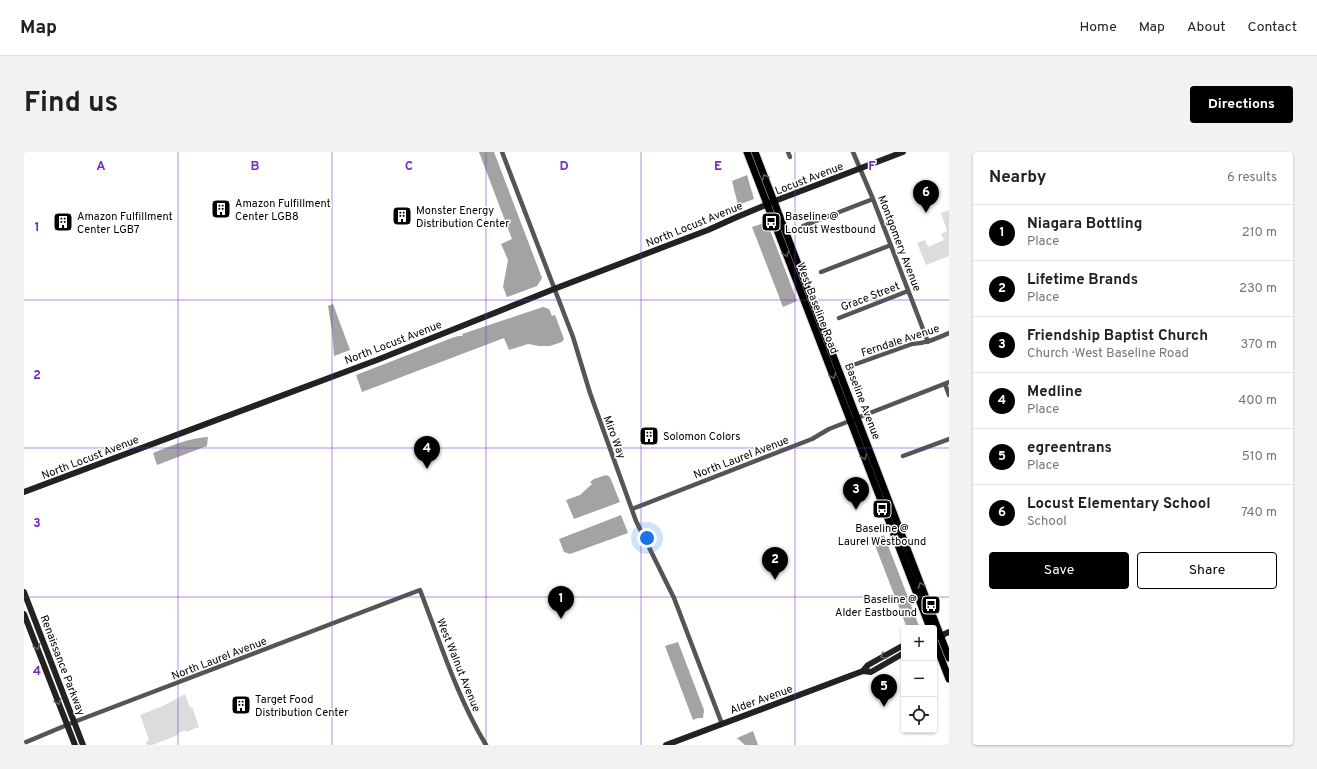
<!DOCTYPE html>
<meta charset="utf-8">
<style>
:root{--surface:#fff;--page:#f2f2f2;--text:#202124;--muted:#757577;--line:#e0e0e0;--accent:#000}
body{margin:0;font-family:Overpass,sans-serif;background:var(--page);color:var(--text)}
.controls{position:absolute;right:12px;bottom:12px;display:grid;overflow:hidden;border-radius:4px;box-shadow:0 1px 3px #0004}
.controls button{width:36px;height:36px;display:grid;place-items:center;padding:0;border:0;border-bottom:1px solid var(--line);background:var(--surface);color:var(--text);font:20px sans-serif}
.you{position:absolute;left:623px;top:386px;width:14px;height:14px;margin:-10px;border:3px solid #fff;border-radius:50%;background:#1a73e8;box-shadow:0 0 0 6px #1a73e833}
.badge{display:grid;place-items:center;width:26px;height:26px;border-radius:50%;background:var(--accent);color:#fff;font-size:13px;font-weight:700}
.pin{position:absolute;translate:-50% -33px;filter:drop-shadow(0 1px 2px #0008)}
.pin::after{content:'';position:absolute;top:21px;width:14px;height:12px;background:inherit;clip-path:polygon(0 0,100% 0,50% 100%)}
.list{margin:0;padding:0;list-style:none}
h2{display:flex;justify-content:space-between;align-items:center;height:52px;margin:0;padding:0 16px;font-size:17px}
h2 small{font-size:13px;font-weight:400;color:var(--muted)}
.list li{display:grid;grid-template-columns:26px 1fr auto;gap:12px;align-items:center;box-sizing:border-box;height:56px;padding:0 16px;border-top:1px solid var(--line)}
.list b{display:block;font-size:15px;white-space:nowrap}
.list p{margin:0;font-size:13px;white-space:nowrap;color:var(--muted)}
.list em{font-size:13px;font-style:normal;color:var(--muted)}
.actions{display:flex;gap:8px;padding:12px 16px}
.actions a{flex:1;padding:9px 0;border:1px solid var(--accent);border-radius:4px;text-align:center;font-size:14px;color:var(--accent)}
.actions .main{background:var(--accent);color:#fff}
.icon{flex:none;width:22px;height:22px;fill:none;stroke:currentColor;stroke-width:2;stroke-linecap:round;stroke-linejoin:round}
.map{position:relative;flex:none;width:925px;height:593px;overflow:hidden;border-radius:4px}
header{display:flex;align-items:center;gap:24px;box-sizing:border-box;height:56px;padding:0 20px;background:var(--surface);border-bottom:1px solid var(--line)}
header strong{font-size:19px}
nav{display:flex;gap:22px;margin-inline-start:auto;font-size:14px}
.intro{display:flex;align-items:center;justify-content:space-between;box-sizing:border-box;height:96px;padding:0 24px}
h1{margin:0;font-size:28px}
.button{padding:10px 18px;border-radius:4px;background:var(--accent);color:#fff;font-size:14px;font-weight:700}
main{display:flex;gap:24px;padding:0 24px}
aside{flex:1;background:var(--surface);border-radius:4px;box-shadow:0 1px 3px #0004}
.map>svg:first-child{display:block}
.green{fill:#dcdcdc}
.water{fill:#a3a3a3}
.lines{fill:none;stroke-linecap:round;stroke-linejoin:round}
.primary-casing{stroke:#dbdbdb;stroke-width:9}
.street{stroke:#555;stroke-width:4.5}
.secondary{stroke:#222;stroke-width:6}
.primary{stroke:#000;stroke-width:7}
.oneway{stroke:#595959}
.oneway2{stroke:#646464}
.grid{fill:none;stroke:#7b2cbf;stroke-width:1;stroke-opacity:0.55}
.labels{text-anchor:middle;stroke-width:3;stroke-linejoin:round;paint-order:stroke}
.street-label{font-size:11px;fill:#000;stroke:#fff}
.poi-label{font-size:11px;fill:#000;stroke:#fff;text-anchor:start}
.grid-label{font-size:13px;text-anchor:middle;font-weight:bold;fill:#7b2cbf;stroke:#fff;stroke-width:3;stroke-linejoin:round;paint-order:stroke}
</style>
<header>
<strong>Map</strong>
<nav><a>Home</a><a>Map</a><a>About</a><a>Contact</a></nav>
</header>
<div class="intro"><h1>Find us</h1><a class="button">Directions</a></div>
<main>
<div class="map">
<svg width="925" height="593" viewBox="0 0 925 593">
<rect width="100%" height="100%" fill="#fff"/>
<!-- green -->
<path class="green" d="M 925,58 L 925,104 L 902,113 L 893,91 L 901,88 L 904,95 L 920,88 L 917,82 L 923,79 L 917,61 Z
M 161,542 L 166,556 L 168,555 L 175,575 L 162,580 L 161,578 L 154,581 L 154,583 L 128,593 L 123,593 L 122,590 L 125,588 L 116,563 L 141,553 Z"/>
<!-- water -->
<path class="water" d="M 455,0 L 470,0 L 518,126 L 513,134 L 483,145 L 479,135 L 484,108 L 477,92 L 488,87 Z
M 723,23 L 730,47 L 714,53 L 708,29 Z
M 743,70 L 773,149 L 759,155 L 728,75 Z
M 309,152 L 326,198 L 310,204 L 308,179 L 304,154 Z
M 519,155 L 525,157 L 528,164 L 531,163 L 540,187 L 538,190 L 526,194 L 515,194 L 504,192 L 485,198 L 480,186 L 338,240 L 332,223 L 425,187 L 434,184 L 439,184 L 438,182 Z
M 184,285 L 183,294 L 133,313 L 129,301 C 147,294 164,286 184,285 Z
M 582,323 L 586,325 L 596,350 L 550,367 L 542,348 L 556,343 L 568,332 L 566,330 L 570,327 Z
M 597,363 L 604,381 L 546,402 L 540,400 L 535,387 Z
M 860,383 L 895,474 L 890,476 L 883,476 L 849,388 Z
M 654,490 L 680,558 L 679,566 L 674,566 L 669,568 L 641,494 Z
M 729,579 L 734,593 L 721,593 L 713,586 Z"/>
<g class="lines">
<defs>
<path id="primary" d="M 723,0 L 906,476
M 731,0 L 925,506
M 910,488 L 925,527"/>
</defs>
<!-- primary casing -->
<use href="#primary" class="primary-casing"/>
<!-- street -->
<path class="street" d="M 478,0 L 549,185 L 566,241 L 612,369 L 650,446 L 698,572
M 764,0 L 766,5
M 829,0 L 849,47 L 904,190
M 779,74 L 849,47
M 797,120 L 867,93
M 815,166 L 884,139
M 832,212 L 888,192 C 901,192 913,186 925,181
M 921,232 L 925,243
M 879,304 L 925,287
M 608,357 L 788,287 L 805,277 L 925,230
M 0,591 L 50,570 L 396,438 C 416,490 433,545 462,593"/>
<!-- secondary -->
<path class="secondary" d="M 0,340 L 353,208 L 530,137 L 684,78 L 713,65 L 756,47 L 879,0
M 0,440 L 59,593
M 0,462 L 51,593
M 914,485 L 925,480
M 839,519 L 847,520 L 880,501
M 642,593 L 839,519 L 844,513 L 880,493"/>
<!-- primary -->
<use href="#primary" class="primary"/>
</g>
<!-- one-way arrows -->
<defs><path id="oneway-chevron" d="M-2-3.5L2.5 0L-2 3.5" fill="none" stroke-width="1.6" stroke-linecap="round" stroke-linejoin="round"/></defs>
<g class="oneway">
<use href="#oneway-chevron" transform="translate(741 25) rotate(-112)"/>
<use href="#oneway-chevron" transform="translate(762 102) rotate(69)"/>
<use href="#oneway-chevron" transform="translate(809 224) rotate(69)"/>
<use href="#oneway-chevron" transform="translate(840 305) rotate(69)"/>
<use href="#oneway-chevron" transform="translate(897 433) rotate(-111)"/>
</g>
<g class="oneway2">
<use href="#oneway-chevron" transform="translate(13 495) rotate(69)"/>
<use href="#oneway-chevron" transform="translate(859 504) rotate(150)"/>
<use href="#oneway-chevron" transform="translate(34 550) rotate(69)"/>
</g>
<!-- grid -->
<path class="grid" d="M 154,0 L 154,593M 308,0 L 308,593M 462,0 L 462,593M 617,0 L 617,593M 771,0 L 771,593M 0,148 L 925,148M 0,296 L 925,296M 0,445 L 925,445"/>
<!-- icons -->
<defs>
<symbol id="building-square" viewBox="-11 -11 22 22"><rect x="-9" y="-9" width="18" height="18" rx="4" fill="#000" stroke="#fff"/><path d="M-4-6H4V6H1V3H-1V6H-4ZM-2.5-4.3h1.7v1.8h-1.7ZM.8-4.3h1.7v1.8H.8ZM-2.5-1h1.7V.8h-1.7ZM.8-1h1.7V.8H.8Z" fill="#fff"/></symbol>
<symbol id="bus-square" viewBox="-11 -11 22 22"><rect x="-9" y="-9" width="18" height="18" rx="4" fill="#000" stroke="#fff"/><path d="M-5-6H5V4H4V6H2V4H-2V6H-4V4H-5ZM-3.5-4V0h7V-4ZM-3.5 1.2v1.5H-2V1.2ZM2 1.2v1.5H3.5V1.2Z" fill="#fff"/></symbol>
</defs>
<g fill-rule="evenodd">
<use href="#building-square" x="186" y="46" width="22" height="22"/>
<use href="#building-square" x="367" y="53" width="22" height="22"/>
<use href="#building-square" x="28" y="59" width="22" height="22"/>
<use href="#bus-square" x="736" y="59" width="22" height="22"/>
<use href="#building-square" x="614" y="273" width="22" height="22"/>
<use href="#bus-square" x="847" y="346" width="22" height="22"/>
<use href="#bus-square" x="896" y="442" width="22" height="22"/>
<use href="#building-square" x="206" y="542" width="22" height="22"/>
</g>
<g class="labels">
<!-- street labels -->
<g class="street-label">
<text transform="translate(785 26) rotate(-21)" y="4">Locust Avenue</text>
<text transform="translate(670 72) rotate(-22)" y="4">North Locust Avenue</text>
<text transform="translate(876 91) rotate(69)" y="4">Montgomery Avenue</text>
<text transform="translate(846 144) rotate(-21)" y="4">Grace Street</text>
<text transform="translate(794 156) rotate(69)" y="4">West Baseline Road</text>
<text transform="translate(876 188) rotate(-18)" y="4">Ferndale Avenue</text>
<text transform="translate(369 190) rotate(-21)" y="4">North Locust Avenue</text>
<text transform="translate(839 249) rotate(69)" y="4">Baseline Avenue</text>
<text transform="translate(591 285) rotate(70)" y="4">Miro Way</text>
<text transform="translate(66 305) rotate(-21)" y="4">North Locust Avenue</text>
<text transform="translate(717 305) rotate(-21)" y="4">North Laurel Avenue</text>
<text transform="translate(195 506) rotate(-21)" y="4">North Laurel Avenue</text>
<text transform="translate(39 513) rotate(69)" y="4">Renaissance Parkway</text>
<text transform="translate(435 513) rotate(68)" y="4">West Walnut Avenue</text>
<text transform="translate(737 547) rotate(-20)" y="4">Alder Avenue</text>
</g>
<!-- poi labels -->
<g class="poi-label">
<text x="211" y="55">Amazon Fulfillment<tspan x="211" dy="13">Center LGB8</tspan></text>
<text x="392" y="62">Monster Energy<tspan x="392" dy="13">Distribution Center</tspan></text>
<text x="53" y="68">Amazon Fulfillment<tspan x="53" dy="13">Center LGB7</tspan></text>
<text x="761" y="68">Baseline @<tspan x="761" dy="13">Locust Westbound</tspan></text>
<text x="639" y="288">Solomon Colors</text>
<text x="858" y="380" text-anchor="middle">Baseline @<tspan x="858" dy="13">Laurel Westbound</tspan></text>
<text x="893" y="451" text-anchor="end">Baseline @<tspan x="893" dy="13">Alder Eastbound</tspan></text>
<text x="231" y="551">Target Food<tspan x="231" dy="13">Distribution Center</tspan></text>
</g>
</g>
<g class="grid-label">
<text x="77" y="18">A</text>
<text x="231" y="18">B</text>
<text x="385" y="18">C</text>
<text x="540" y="18">D</text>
<text x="694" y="18">E</text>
<text x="848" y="18">F</text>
<text x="13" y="79">1</text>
<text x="13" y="227">2</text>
<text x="13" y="375">3</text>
<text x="13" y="523">4</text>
</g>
</svg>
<div class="controls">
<button>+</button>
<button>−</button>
<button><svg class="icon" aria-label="locate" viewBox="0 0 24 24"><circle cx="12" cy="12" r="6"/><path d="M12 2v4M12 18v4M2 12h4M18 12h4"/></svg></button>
</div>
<div class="you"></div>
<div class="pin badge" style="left:537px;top:467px">1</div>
<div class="pin badge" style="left:751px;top:428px">2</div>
<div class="pin badge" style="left:832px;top:358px">3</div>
<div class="pin badge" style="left:403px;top:317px">4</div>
<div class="pin badge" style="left:860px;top:555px">5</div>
<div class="pin badge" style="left:902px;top:61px">6</div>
</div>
<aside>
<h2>Nearby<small>6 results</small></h2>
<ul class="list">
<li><span class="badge">1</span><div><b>Niagara Bottling</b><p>Place</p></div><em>210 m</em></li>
<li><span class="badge">2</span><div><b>Lifetime Brands</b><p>Place</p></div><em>230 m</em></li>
<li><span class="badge">3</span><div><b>Friendship Baptist Church</b><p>Church · West Baseline Road</p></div><em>370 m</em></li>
<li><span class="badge">4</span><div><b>Medline</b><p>Place</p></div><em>400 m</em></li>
<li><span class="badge">5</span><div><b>egreentrans</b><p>Place</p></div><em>510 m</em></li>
<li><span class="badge">6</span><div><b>Locust Elementary School</b><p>School</p></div><em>740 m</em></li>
</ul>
<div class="actions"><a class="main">Save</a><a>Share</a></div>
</aside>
</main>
